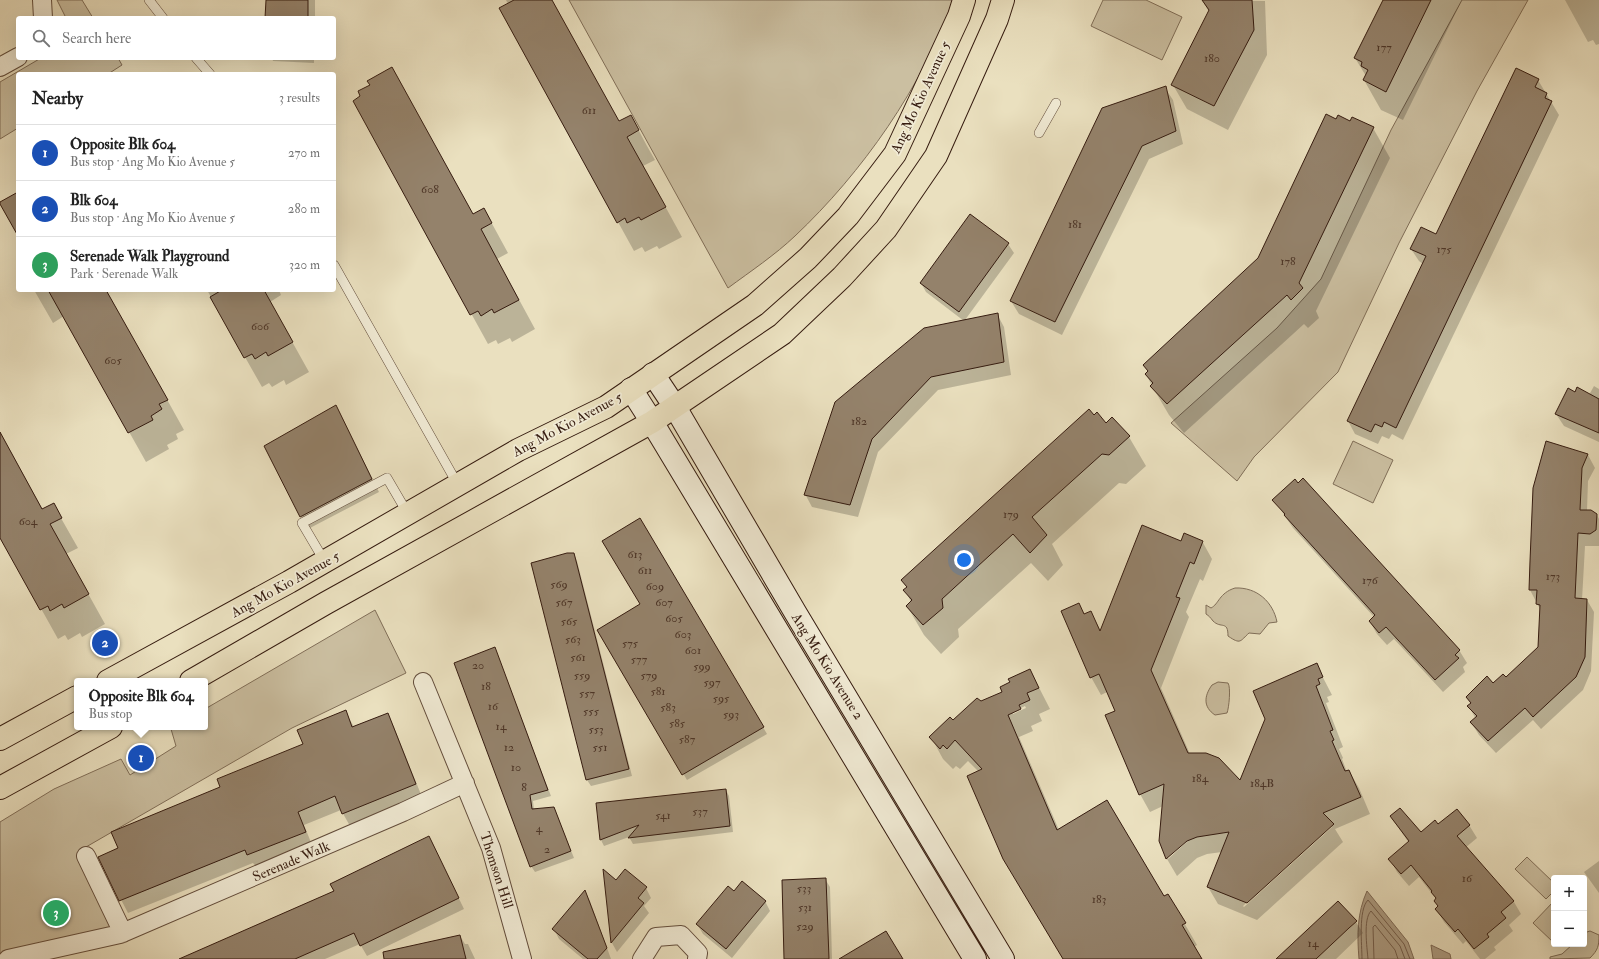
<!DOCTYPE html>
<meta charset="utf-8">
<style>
:root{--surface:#fff;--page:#f6f6f6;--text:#222;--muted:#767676;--line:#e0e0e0;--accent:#8f2418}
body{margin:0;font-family:"IM FELL Double Pica",serif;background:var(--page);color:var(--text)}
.controls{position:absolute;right:12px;bottom:12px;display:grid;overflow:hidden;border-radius:4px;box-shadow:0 4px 16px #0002}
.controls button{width:36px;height:36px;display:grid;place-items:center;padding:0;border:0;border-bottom:1px solid var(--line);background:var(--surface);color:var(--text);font:20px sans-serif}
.you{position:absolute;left:964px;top:560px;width:14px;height:14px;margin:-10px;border:3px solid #fff;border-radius:50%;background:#1a73e8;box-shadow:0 0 0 6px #1a73e833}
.badge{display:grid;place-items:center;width:26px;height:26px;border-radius:50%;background:var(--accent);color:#fff;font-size:13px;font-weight:700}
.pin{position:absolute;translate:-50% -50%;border:2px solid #fff;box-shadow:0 1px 4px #0006}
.popup{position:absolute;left:74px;top:678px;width:134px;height:52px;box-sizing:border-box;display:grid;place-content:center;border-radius:4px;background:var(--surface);filter:drop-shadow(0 1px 3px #0005);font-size:13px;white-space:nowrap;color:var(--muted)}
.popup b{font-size:15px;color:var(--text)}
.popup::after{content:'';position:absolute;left:50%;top:100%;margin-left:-8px;border:8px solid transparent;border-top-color:var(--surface)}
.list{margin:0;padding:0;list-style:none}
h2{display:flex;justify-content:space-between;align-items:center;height:52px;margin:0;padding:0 16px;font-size:17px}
h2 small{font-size:13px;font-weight:400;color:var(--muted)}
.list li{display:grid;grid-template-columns:26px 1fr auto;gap:12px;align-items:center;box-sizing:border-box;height:56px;padding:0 16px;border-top:1px solid var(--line)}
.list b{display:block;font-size:15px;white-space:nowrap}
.list p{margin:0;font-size:13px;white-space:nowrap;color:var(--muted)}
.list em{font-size:13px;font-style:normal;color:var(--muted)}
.icon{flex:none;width:22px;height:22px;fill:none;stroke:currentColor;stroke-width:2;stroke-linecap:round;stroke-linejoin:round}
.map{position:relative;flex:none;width:1599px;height:959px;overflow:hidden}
.search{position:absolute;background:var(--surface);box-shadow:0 4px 16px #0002;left:16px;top:16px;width:320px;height:44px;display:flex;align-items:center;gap:10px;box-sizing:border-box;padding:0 14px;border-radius:4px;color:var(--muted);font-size:15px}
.panel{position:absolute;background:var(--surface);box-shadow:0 4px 16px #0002;left:16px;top:72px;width:320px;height:220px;border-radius:4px}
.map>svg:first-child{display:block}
.green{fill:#cbbfa1;stroke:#806e58}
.water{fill:#ad9d84;stroke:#7d6956}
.shadow{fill:#0003;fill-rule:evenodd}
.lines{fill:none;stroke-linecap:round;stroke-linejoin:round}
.shore{stroke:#725c4a;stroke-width:1}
.building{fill:#94826b;stroke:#361c10}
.service-casing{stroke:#634d3c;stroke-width:10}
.minor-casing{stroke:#634d3c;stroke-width:20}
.secondary-casing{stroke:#361c10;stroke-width:24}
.primary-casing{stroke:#361c10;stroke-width:24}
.service{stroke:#f1ebd5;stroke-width:9}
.minor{stroke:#f1ebd5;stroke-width:18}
.secondary{stroke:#f1ebd5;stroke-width:22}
.primary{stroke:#eae0bf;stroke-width:22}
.labels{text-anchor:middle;stroke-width:3.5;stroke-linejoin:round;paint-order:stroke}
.number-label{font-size:12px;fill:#4e3627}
.street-label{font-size:14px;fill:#361c10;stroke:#f1ebd5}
</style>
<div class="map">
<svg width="1599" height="959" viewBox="0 0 1599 959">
<rect width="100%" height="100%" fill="#eae0bf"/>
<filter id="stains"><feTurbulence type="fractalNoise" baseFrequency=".005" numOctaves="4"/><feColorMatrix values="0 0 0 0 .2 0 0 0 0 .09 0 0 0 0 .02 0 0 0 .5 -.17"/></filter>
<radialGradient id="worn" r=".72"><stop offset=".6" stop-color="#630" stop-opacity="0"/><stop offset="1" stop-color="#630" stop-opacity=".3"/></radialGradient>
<!-- green -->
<path class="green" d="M 57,0 L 82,0 L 93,18 L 66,18 Z
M 569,0 L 953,0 C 923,86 862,173 795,236 C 775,255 751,271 728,288 Z
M 1103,0 L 1146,0 L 1182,17 L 1162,60 L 1091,26 Z
M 1462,0 L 1528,0 L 1477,91 L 1399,243 L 1338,372 L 1254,457 L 1237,481 L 1171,423 L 1277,328 L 1321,279 L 1391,130 Z
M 41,58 L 118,58 L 122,65 L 108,74 L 18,74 L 18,128 L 0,139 L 0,82 Z
M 1353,441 L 1393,460 L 1373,503 L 1333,484 Z
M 1235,588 C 1257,587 1273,602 1277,622 L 1269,623 L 1260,634 L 1249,633 C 1240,641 1241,645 1228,636 C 1228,620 1221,629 1213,621 C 1210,617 1209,616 1206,614 L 1206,605 L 1211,608 C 1219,604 1219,593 1235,588 Z
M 375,610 L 406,673 L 292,728 L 86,847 L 120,934 L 0,959 L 0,822 L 54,789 L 121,759 L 130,775 L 176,746 L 171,729 L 175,727 L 205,727 L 205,709 Z
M 1218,682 L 1228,683 C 1231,687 1229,708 1227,713 L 1215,715 C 1203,707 1204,696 1212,685 Z
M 1527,857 L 1554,883 L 1554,891 L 1546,899 L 1515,869 Z
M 1554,901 L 1554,943 L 1533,923 Z
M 1590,931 L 1599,935 C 1599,946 1598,950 1590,958 L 1550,959 L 1550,957 L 1562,954 L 1573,944 L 1584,944 L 1584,933 Z"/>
<!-- water -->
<path class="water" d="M 1367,891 L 1408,942 L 1414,959 L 1359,959 C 1357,935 1357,913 1367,891 Z
M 1431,945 L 1450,954 L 1451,959 L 1433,959 Z"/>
<!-- shadow -->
<path class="shadow" d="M 267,0 L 315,0 L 315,18 L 266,18 Z
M 506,0 L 552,0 L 619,122 L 631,116 L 647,146 L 655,160 L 643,166 L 682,237 L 659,249 L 657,246 L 645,252 L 642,247 L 634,251 L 618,222 Z
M 1202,0 L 1265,1 L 1267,55 L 1228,130 L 1187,109 L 1173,85 L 1209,12 Z
M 1384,0 L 1462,0 L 1403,120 L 1381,110 L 1364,80 L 1366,76 L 1355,58 Z
M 1565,0 L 1599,0 L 1599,44 L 1596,45 L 1593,40 L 1588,42 Z
M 272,58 L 314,58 L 314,63 L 273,61 Z
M 1538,80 L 1559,115 L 1403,440 L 1392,434 L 1389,439 L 1382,436 L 1378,444 L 1355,434 L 1348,421 L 1423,264 L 1419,261 L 1411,249 L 1437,236 Z
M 1165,88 L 1173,100 L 1183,144 L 1149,159 L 1062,335 L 1019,314 L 1011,301 Z
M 354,101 L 473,215 L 484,209 L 508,253 L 497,259 L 535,329 L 512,342 L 510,338 L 498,344 L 496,340 L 488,344 Z
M 1336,120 L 1373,128 L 1390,158 L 1316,311 L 1319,318 L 1308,328 L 1304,324 L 1184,433 L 1169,415 L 1152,386 L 1146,374 L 1149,372 L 1145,365 L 1259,259 Z
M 1008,244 L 1014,253 L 965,320 L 997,314 L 1004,327 L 1011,375 L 938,390 L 878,452 L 858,517 L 812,507 L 805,494 L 964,321 L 926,292 L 921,283 Z
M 34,290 L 106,290 L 184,430 L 176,434 L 178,439 L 167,445 L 169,449 L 146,462 L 64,316 L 53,323 Z
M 207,290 L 279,290 L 281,295 L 270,302 L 309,372 L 286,385 L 284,380 L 272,387 L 269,383 L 262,387 Z
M 1594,386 L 1599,389 L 1599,442 L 1564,426 L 1556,414 L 1576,393 L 1589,395 Z
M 1094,416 L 1106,424 L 1112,418 L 1129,437 L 1146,466 L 1126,484 L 1119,483 L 1052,544 L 1063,565 L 1048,581 L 1031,563 L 958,629 L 959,637 L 941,654 L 924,635 L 907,606 L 911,602 L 905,590 L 907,588 L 902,580 Z
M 343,419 L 379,492 L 308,529 L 265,446 Z
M 0,432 L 43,510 L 53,504 L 78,548 L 66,554 L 105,624 L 82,637 L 80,633 L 68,640 L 65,635 L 58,639 L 0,535 Z
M 1547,443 L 1588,455 L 1595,468 L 1588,481 L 1587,511 L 1597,515 L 1599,519 L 1599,546 L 1585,546 L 1582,600 L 1587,600 L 1594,612 L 1591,671 L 1583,690 L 1541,729 L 1533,720 L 1496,753 L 1479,735 L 1471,722 L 1476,719 L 1469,707 L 1471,704 L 1467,697 L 1506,679 L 1538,648 L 1541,611 L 1530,590 Z
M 1274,500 L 1459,650 L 1467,663 L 1463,667 L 1465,672 L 1443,692 L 1394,639 L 1387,645 L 1377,634 L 1370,622 L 1374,617 L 1293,528 Z
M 640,520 L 767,734 L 687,780 L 598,630 L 641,604 Z
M 1202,541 L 1212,559 L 1203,581 L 1200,579 L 1186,612 L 1189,617 L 1161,688 L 1190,754 L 1240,782 L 1316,664 L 1332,695 L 1327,697 L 1329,702 L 1326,703 L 1343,747 L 1339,749 L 1343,758 L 1342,759 L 1347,772 L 1349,771 L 1359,788 L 1370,814 L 1335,829 L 1343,842 L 1257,920 L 1218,904 L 1208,887 L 1222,852 L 1207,854 L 1197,858 L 1177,876 L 1167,859 L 1160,841 L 1163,806 L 1150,812 L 1140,794 L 1116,711 L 1107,692 L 1101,695 L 1091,677 L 1079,604 L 1085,615 L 1091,612 L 1101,631 L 1181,542 ZM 1332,824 L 1332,827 L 1244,907 L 1243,906 ZM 1190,837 L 1191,838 L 1168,859 L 1168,856 Z
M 574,554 L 577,561 L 632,776 L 591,786 L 587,780 L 532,563 Z
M 494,648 L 551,796 L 533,801 L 534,810 L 554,808 L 574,858 L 535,872 L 531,866 Z
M 1030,670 L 1050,709 L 1039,714 L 1042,721 L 1031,726 L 1033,731 L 1019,737 L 1059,830 L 1164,897 L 1168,895 L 1197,945 L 1194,947 L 1201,959 L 1063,959 L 979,772 L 968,761 L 960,769 L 956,766 L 953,769 L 943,759 L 931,737 L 981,703 L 1004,693 ZM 1025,706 L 1026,708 L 1013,714 L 1013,712 Z
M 345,711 L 354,727 L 387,714 L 394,727 L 422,797 L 350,826 L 341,810 L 304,825 L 312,845 L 256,867 L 253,863 L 128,913 L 99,857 L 119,849 L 222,788 L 304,745 Z
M 726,790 L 729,796 L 733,832 L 633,844 L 629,837 L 604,846 L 601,840 L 597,804 Z
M 1391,817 L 1421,834 L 1438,826 L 1469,825 L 1477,838 L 1465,848 L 1514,902 L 1521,914 L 1509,925 L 1513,931 L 1494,947 L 1496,950 L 1485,959 L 1480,959 L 1466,941 L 1463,944 L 1444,922 L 1436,909 L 1438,907 L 1435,901 L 1436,899 L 1419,877 L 1409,886 L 1397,872 L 1390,859 L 1409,843 Z
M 429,837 L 464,909 L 367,956 L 360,944 L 325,959 L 181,959 L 335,892 Z
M 1599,861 L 1599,893 L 1584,872 Z
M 604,871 L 616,881 L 646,888 L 651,898 L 644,906 L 649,913 L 617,952 L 612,943 Z
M 825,879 L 830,887 L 832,959 L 785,959 Z
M 585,892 L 590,901 L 611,959 L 583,959 L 559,939 L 554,929 Z
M 734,892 L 765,901 L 770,911 L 732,958 L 703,934 L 697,924 Z
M 1356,922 L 1363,933 L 1336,959 L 1277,959 Z
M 460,936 L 465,944 L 468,944 L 475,959 L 397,959 Z"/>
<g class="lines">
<!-- shore -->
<path class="shore" d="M 1362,959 C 1362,945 1358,910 1368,900 L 1404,944 L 1410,959
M 1368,959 C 1367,947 1363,919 1371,911 L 1400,946 L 1405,959
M 1374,959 L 1373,927 L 1375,925 L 1395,950 L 1398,959"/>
</g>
<!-- building -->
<path class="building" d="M 266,0 L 308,0 L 308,18 L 265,18 Z
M 514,0 L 552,0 L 619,121 L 631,115 L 639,130 L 627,137 L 666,207 L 641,220 L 639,217 L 627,223 L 625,218 L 617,223 L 499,8 Z
M 1202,0 L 1252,0 L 1254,30 L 1214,106 L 1171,85 L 1209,10 Z
M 1383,0 L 1431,0 L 1386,92 L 1363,80 L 1368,70 L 1361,66 L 1362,62 L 1354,58 Z
M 392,67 L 473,214 L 484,208 L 492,223 L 481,229 L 519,300 L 494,313 L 492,309 L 481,316 L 478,311 L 470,315 L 353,101 L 360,96 L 358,91 L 370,85 L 367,81 Z
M 1516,68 L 1539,79 L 1535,87 L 1547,93 L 1545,98 L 1552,101 L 1396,428 L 1384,422 L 1382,427 L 1375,424 L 1371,432 L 1347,421 L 1426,256 L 1410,249 L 1421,227 L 1436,234 Z
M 1166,86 L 1176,131 L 1142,146 L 1055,322 L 1010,301 L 1102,108 Z
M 1326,114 L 1336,119 L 1338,115 L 1350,121 L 1352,117 L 1374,127 L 1299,283 L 1303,288 L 1291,300 L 1287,295 L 1167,404 L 1150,386 L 1153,383 L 1145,374 L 1148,371 L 1143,365 L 1258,258 Z
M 18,192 L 18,236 L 0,204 L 0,202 Z
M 970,214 L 1009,243 L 959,312 L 920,283 Z
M 48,290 L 106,290 L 168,400 L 159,404 L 162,409 L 151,416 L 153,420 L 128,433 Z
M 222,290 L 264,290 L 293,342 L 268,356 L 266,352 L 255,359 L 252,354 L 244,358 L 210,297 Z
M 998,313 L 1004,362 L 931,377 L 872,439 L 850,505 L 804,495 L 835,402 L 924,328 Z
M 1577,387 L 1599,399 L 1599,433 L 1555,414 L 1568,388 L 1575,392 Z
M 336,405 L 372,479 L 300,517 L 264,446 Z
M 1089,409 L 1094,415 L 1097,412 L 1106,423 L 1112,417 L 1130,436 L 1109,455 L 1102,454 L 1032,517 L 1047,535 L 1030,553 L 1013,534 L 942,599 L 943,608 L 923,625 L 906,606 L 912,600 L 903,590 L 907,587 L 901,580 Z
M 0,432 L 42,509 L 54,503 L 62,518 L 50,524 L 89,594 L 64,608 L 62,604 L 50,611 L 48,606 L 40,610 L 0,538 Z
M 1546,441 L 1588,454 L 1582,468 L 1580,510 L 1591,510 L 1597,514 L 1596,530 L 1590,534 L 1578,533 L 1575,598 L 1587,599 L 1585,657 L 1576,677 L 1533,717 L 1525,708 L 1488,741 L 1470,722 L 1477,716 L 1467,706 L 1471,703 L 1466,697 L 1487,676 L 1493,683 L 1503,674 L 1506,677 L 1538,647 L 1540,605 L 1536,604 L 1537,590 L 1529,590 L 1530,561 L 1533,488 Z
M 1303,478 L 1460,650 L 1455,655 L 1459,658 L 1435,680 L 1386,627 L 1379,633 L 1369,621 L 1375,615 L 1284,515 L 1285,514 L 1272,500 L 1295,479 L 1298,483 Z
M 640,518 L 764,727 L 682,775 L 597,630 L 640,604 L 602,541 Z
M 1142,525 L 1181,541 L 1184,533 L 1203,541 L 1194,564 L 1190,562 L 1176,597 L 1180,598 L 1151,670 L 1188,753 L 1206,753 L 1219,758 L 1240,780 L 1265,719 L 1253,691 L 1317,663 L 1323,677 L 1318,679 L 1320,684 L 1316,686 L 1333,730 L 1330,731 L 1334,740 L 1332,741 L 1345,771 L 1349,770 L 1361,797 L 1323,813 L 1334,824 L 1247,903 L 1207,887 L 1229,832 L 1197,837 L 1187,841 L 1166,859 L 1159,841 L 1164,784 L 1139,795 L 1105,715 L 1115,711 L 1099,674 L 1090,678 L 1061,611 L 1079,603 L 1084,614 L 1091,611 L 1100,631 Z
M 567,553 L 574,553 L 629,769 L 586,780 L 531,563 Z
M 495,647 L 548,790 L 530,795 L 532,809 L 554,807 L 571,851 L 530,867 L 454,663 Z
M 1030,669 L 1039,688 L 1027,693 L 1030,700 L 1019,705 L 1021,709 L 1008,715 L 1057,830 L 1107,800 L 1164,896 L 1168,894 L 1186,923 L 1182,925 L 1202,959 L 1063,959 L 1003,859 L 967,776 L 982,769 L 955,740 L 947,749 L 943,745 L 940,749 L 929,737 L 950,717 L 953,720 L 977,698 L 981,701 L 1002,692 L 1000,687 L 1010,682 L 1008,679 Z
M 346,710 L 352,727 L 388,713 L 416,784 L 342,814 L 335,796 L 298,812 L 306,832 L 247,855 L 245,850 L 119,901 L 98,857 L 118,848 L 111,832 L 220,787 L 217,779 L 303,744 L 297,730 Z
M 726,789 L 730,826 L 628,838 L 639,825 L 600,840 L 596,803 Z
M 1400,808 L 1421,832 L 1435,820 L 1438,824 L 1457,809 L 1470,825 L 1457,836 L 1514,901 L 1501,912 L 1506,918 L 1487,934 L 1489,937 L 1474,949 L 1458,929 L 1455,932 L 1435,909 L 1438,906 L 1434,901 L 1436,898 L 1431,892 L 1432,891 L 1411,865 L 1401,874 L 1388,859 L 1409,841 L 1390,816 Z
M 429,836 L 459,898 L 360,946 L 354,933 L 295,959 L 179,959 L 334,891 L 330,884 Z
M 603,869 L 616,880 L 625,869 L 647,887 L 638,898 L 644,903 L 611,943 Z
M 826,878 L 829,959 L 784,959 L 782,880 Z
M 742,881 L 766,901 L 726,949 L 696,924 L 728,886 L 734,891 Z
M 585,890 L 607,948 L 597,959 L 588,959 L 552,929 Z
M 1338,901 L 1357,921 L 1349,928 L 1316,959 L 1276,959 Z
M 886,931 L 903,959 L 839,959 Z
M 460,935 L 466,959 L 384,959 L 383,952 Z"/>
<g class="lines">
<defs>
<path id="service" d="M 149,0 L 163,18
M 196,58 L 210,74
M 1039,133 L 1056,103
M 334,265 L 458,485
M 325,562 L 302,523 L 387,478 L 408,514"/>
<path id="minor" d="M 42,0 L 43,18
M 0,67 L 18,57
M 423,682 L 491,848 L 522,959
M 86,856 L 123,933
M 8,959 L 120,934 L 403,812 L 465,783
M 642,959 L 656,937 L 681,935 L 698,953 L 697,959"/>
<path id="secondary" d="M 653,374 L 675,407 L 795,612 L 1003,959
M 631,389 L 652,422 L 975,959"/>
<path id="primary" d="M 108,681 L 289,582 L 518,450 L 606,407 L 755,305 L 808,258 L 848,216 L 895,154 L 959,16 L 964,0
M 191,681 L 326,603 L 652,422 L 782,334 L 842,277 L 886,229 L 936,156 L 997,19 L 1003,0
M 0,739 L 77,697
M 0,788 L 111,727"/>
</defs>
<!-- service casing -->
<use href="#service" class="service-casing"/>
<!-- minor casing -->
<use href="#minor" class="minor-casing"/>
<!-- secondary casing -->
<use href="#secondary" class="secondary-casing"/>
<!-- primary casing -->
<use href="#primary" class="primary-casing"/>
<!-- service -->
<use href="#service" class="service"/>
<!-- minor -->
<use href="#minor" class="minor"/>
<!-- secondary -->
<use href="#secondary" class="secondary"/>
<!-- primary -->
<use href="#primary" class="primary"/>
</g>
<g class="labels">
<!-- number labels -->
<g class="number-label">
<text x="1384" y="51">177</text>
<text x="1212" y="62">180</text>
<text x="589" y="114">611</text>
<text x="430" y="193">608</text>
<text x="1075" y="228">181</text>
<text x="1444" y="253">175</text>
<text x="1288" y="265">178</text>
<text x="260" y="330">606</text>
<text x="113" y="364">605</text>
<text x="859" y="425">182</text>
<text x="1011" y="518">179</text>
<text x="28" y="525">604</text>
<text x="635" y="558">613</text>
<text x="645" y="574">611</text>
<text x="1553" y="580">173</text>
<text x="1370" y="584">176</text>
<text x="559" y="588">569</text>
<text x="655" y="590">609</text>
<text x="564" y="606">567</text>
<text x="664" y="606">607</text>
<text x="674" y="622">605</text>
<text x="569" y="625">565</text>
<text x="683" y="638">603</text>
<text x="573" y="643">563</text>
<text x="630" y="647">575</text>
<text x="693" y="654">601</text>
<text x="578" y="661">561</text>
<text x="639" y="663">577</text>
<text x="478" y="669">20</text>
<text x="702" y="670">599</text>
<text x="582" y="679">559</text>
<text x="649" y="679">579</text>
<text x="712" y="686">597</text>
<text x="486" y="690">18</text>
<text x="658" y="695">581</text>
<text x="587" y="697">557</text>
<text x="721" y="702">595</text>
<text x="493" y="710">16</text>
<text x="668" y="711">583</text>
<text x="591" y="715">555</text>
<text x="731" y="718">593</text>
<text x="677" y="727">585</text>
<text x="501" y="730">14</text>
<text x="596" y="733">553</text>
<text x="687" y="743">587</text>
<text x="509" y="751">12</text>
<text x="600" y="751">551</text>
<text x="516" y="771">10</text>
<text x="1200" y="782">184</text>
<text x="1262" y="787">184B</text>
<text x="524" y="791">8</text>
<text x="700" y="815">537</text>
<text x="663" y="819">541</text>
<text x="539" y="832">4</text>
<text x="547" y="853">2</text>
<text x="1467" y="882">16</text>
<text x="804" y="892">533</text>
<text x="1099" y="903">183</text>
<text x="805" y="911">531</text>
<text x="805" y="930">529</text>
<text x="1313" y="947">14</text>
</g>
<!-- street labels -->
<g class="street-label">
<text transform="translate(920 97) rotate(-65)" y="5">Ang Mo Kio Avenue 5</text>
<text transform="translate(567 424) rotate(-28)" y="5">Ang Mo Kio Avenue 5</text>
<text transform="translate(285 584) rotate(-29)" y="5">Ang Mo Kio Avenue 5</text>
<text transform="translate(828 666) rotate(58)" y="5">Ang Mo Kio Avenue 2</text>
<text transform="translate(291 861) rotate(-23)" y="5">Serenade Walk</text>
<text transform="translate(497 870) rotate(72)" y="5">Thomson Hill</text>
</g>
</g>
<rect width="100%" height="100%" filter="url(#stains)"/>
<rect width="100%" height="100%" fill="url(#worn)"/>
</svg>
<div class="controls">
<button>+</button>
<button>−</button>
</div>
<div class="you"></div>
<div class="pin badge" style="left:141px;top:758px;background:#1a4fb4">1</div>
<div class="popup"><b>Opposite Blk 604</b>Bus stop</div>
<div class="pin badge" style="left:105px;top:643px;background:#1a4fb4">2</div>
<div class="pin badge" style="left:56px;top:913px;background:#2e9e5b">3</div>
<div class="search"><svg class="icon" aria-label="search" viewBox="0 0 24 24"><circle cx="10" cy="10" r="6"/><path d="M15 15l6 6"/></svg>Search here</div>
<section class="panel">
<h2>Nearby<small>3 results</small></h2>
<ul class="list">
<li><span class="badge" style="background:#1a4fb4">1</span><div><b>Opposite Blk 604</b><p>Bus stop · Ang Mo Kio Avenue 5</p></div><em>270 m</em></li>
<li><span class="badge" style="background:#1a4fb4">2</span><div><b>Blk 604</b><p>Bus stop · Ang Mo Kio Avenue 5</p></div><em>280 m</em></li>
<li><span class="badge" style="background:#2e9e5b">3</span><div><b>Serenade Walk Playground</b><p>Park · Serenade Walk</p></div><em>320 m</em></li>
</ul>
</section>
</div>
